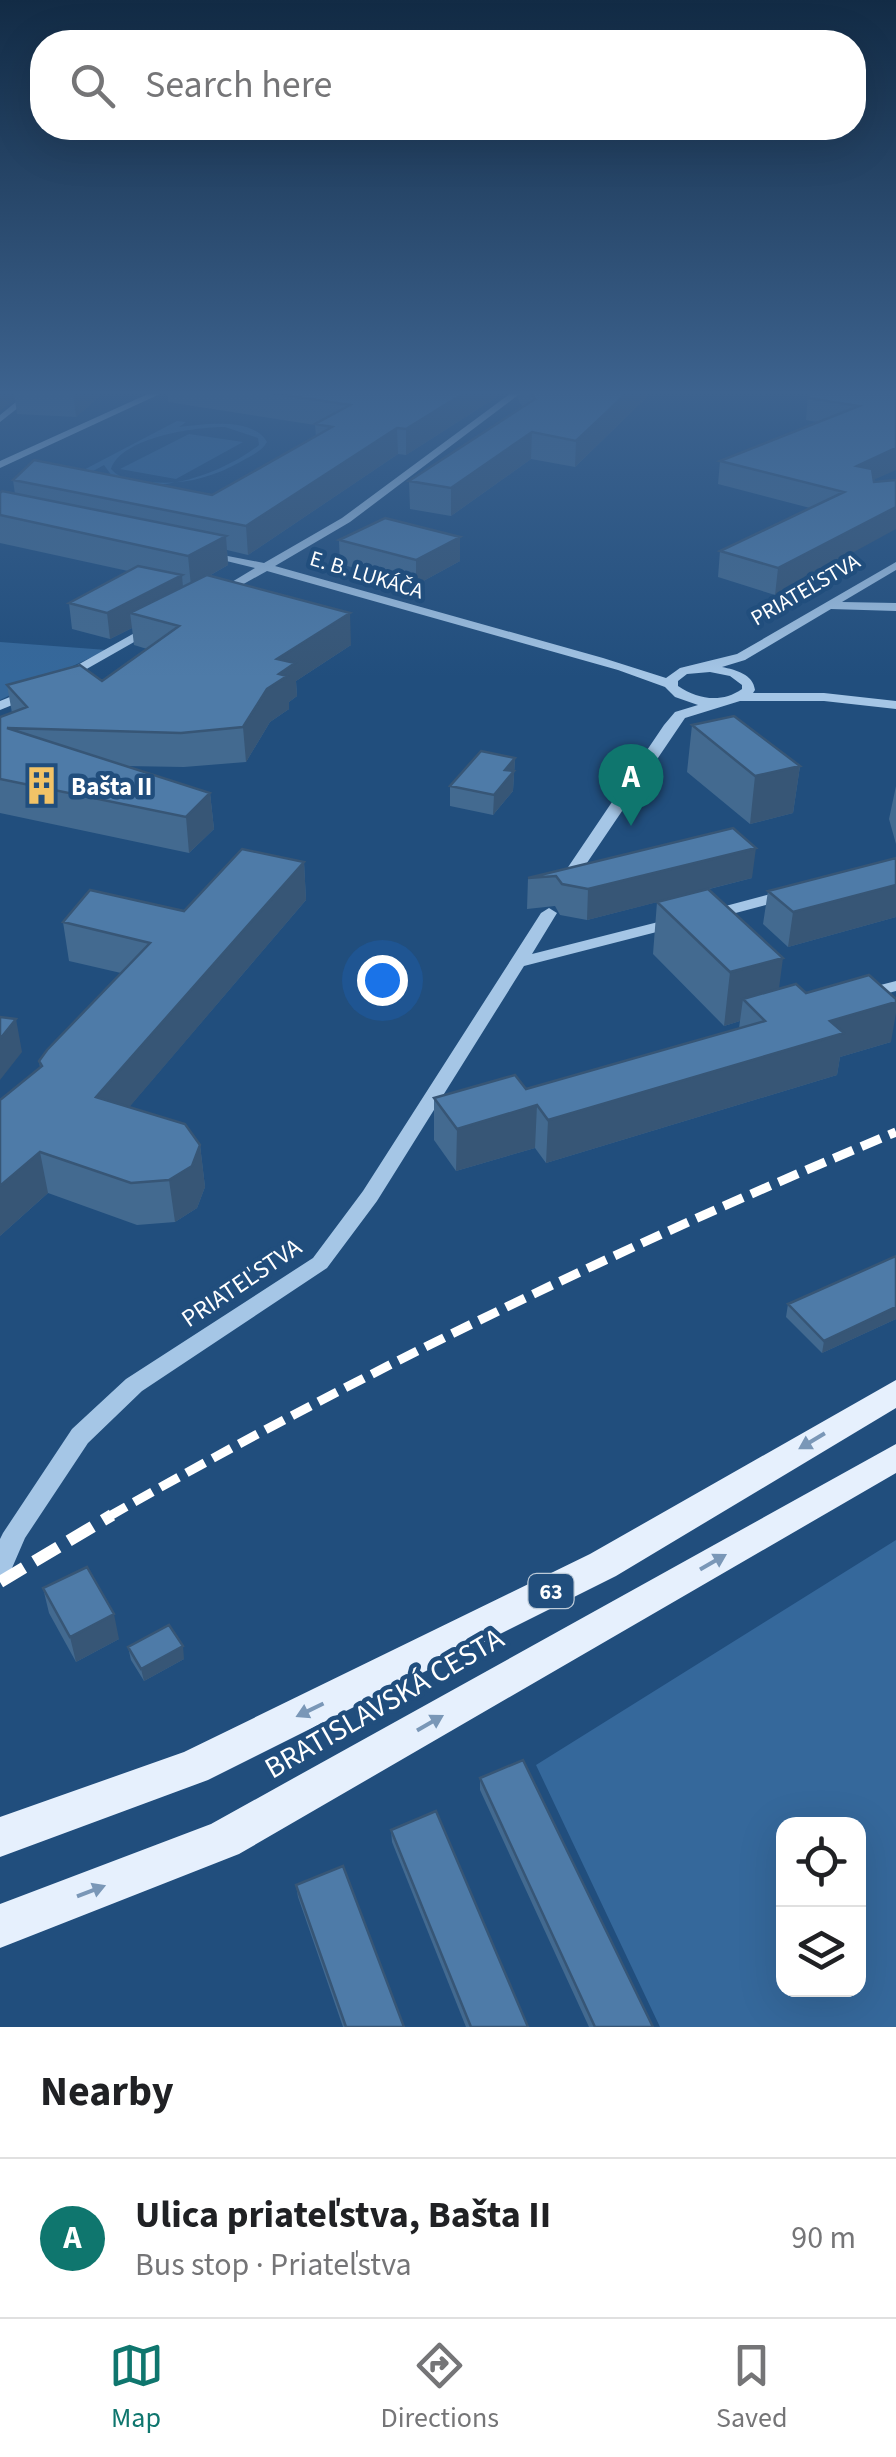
<!DOCTYPE html>
<meta charset="utf-8">
<style>
:root{--surface:#fff;--page:#f6f6f6;--text:#202124;--muted:#757577;--line:#e0e0e0;--accent:#0f766e}
body{margin:0;font-family:"Source Sans 3",sans-serif;background:var(--page);color:var(--text)}
.controls{position:absolute;right:30px;bottom:30px;display:grid;overflow:hidden;border-radius:20px;box-shadow:0 10px 40px #0002}
.controls button{width:90px;height:90px;display:grid;place-items:center;padding:0;border:0;border-bottom:2px solid var(--line);background:var(--surface);color:var(--text);font:50px sans-serif}
.you{position:absolute;left:382px;top:980px;width:35px;height:35px;margin:-25px;border:8px solid #fff;border-radius:50%;background:#1a73e8;box-shadow:0 0 0 15px #1a73e833}
.badge{display:grid;place-items:center;width:65px;height:65px;border-radius:50%;background:var(--accent);color:#fff;font-size:32px;font-weight:700}
.pin{position:absolute;translate:-50% -82px;filter:drop-shadow(0 2px 5px #0008)}
.pin::after{content:'';position:absolute;top:52px;width:35px;height:30px;background:inherit;clip-path:polygon(0 0,100% 0,50% 100%)}
.list{margin:0;padding:0;list-style:none}
h2{display:flex;justify-content:space-between;align-items:center;height:130px;margin:0;padding:0 40px;font-size:42px}
h2 small{font-size:32px;font-weight:400;color:var(--muted)}
.list li{display:grid;grid-template-columns:65px 1fr auto;gap:30px;align-items:center;box-sizing:border-box;height:160px;padding:0 40px;border-top:2px solid var(--line)}
.list b{display:block;font-size:38px;white-space:nowrap}
.list p{margin:0;font-size:32px;white-space:nowrap;color:var(--muted)}
.list em{font-size:32px;font-style:normal;color:var(--muted)}
.icon{flex:none;width:55px;height:55px;fill:none;stroke:currentColor;stroke-width:2;stroke-linecap:round;stroke-linejoin:round}
.map{position:relative;flex:none;width:896px;height:2027px;overflow:hidden}
.search{position:absolute;background:var(--surface);box-shadow:0 10px 40px #0002;left:30px;right:30px;top:30px;height:110px;display:flex;align-items:center;gap:25px;box-sizing:border-box;padding:0 35px;border-radius:40px;color:var(--muted);font-size:38px}
.sheet{height:290px;background:var(--surface)}
nav{display:flex;justify-content:space-around;align-items:center;box-sizing:border-box;height:140px;border-top:2px solid var(--line);background:var(--surface);font-size:28px;color:var(--muted)}
nav a{display:grid;justify-items:center;gap:5px}
nav .on{color:var(--accent)}
.map>svg:first-child{display:block}
.green{fill:#35689b;fill-rule:evenodd}
.lines{fill:none;stroke-linecap:round;stroke-linejoin:round}
.minor{fill:#a5c6e6;fill-rule:evenodd}
.major{fill:#e6f0fd;fill-rule:evenodd}
.rail-far1{stroke:#fff;stroke-width:9;stroke-dasharray:21 9;stroke-linecap:butt}
.rail{stroke:#fff;stroke-width:12;stroke-dasharray:28 12;stroke-linecap:butt}
.wall{fill:#436a90}
.shaded-wall{fill:#375676}
.building{fill:#4e7ba8;stroke:#375676;stroke-width:2.5}
.oneway{fill:#7a97b7}
.labels{text-anchor:middle;stroke-width:9;stroke-linejoin:round;paint-order:stroke}
.far-street-label{font-size:22px;fill:#fff;stroke:#214e7d}
.shield{fill:#214e7d;stroke:#bccad8;stroke-width:2.5}
.shield-label{font-size:22px;font-weight:bold;fill:#fff}
.poi-label{font-size:25px;font-weight:bold;fill:#fff;stroke:#214e7d;text-anchor:start}
.street-label{font-size:25px;fill:#fff;stroke:#214e7d}
.near-street-label{font-size:30px;fill:#fff;stroke:#214e7d}
</style>
<div class="map">
<svg width="896" height="2027" viewBox="0 0 896 2027">
<rect width="100%" height="100%" fill="#214e7d"/>
<!-- green -->
<path class="green" d="M 177,421 L 186,422 L 179,427 C 204,424 253,417 267,442 C 261,452 252,455 242,461 C 198,486 161,487 112,476 L 104,465 L 84,476 L 74,475 ZM 225,427 L 258,438 L 259,445 C 227,471 145,505 111,469 C 122,437 195,427 225,427 Z
M 189,434 L 243,442 L 176,479 L 120,469 Z
M 0,642 L 107,650 L 0,700 Z
M 896,1540 L 896,2027 L 660,2027 L 536,1765 ZM 784,1824 L 858,1824 L 858,1990 L 784,1990 Z"/>
<g class="lines">
<!-- minor -->
<path class="minor" d="M 27,393 L 37,393 L 0,422 L 0,415 Z
M 150,393 L 162,393 L 0,468 L 0,461 Z
M 511,393 L 521,393 L 350,522 L 275,566 L 603,658 L 666,678 L 680,668 L 737,654 L 896,562 L 896,570 L 842,602 L 896,603 L 896,611 L 831,609 L 745,660 L 722,667 C 736,670 753,674 755,690 L 753,693 L 824,693 L 896,701 L 896,709 L 824,701 L 740,701 L 685,718 L 572,885 L 566,887 L 558,882 L 664,725 L 675,712 L 698,705 L 675,697 L 665,687 L 618,670 L 267,571 L 222,596 L 212,594 L 255,568 L 202,555 L 202,551 L 264,563 L 342,518 ZM 710,672 L 730,676 L 742,685 L 742,689 C 722,703 699,700 678,686 L 678,681 L 687,674 Z
M 147,626 L 157,629 L 69,679 L 58,676 Z
M 32,688 L 37,689 L 37,695 L 0,710 L 0,701 Z
M 786,890 L 794,895 L 792,898 L 709,920 L 701,915 L 703,912 Z
M 549,908 L 557,913 L 532,954 L 674,918 L 682,923 L 680,926 L 524,966 L 377,1201 L 327,1268 L 142,1391 L 88,1443 L 25,1538 L 9,1575 L 0,1578 L 0,1539 L 3,1533 L 72,1429 L 126,1379 L 313,1258 L 363,1191 L 541,913 Z
M 896,981 L 896,991 L 863,1000 L 854,995 L 857,991 Z"/>
<!-- major -->
<path class="major" d="M 896,1380 L 896,1408 L 616,1576 L 208,1780 L 0,1857 L 0,1817 L 184,1752 L 590,1554 Z
M 896,1444 L 896,1473 L 239,1854 L 0,1948 L 0,1904 L 211,1824 Z"/>
<!-- rail-far1 -->
<path class="rail-far1" d="M 108,1517 C 363,1371 625,1245 896,1132"/>
<!-- rail -->
<path class="rail" d="M 0,1582 L 112,1515"/>
</g>
<!-- wall -->
<path class="wall" d="M 0,393 L 103,393 L 76,417 L 17,414 L 15,399 Z
M 168,393 L 503,393 L 406,455 L 398,454 L 248,555 L 227,550 L 228,565 L 209,576 L 351,645 L 296,681 L 297,696 L 289,702 L 289,709 L 270,722 L 246,762 L 184,767 L 125,766 L 210,793 L 214,829 L 189,853 L 0,813 L 0,717 L 12,713 L 7,685 L 102,681 L 147,649 L 134,645 L 132,628 L 110,639 L 72,629 L 69,603 L 128,571 L 0,543 L 0,493 L 15,494 L 13,480 L 212,495 L 316,436 L 315,425 L 168,402 Z
M 518,393 L 651,393 L 575,467 L 531,459 L 451,516 L 410,509 L 409,481 L 523,407 L 518,400 Z
M 808,393 L 896,393 L 874,480 L 775,595 L 718,577 L 720,551 L 810,508 L 718,484 L 720,461 L 817,422 L 806,420 Z
M 339,540 L 460,561 L 416,585 L 340,564 Z
M 692,725 L 800,766 L 793,813 L 750,824 L 687,772 Z
M 515,758 L 513,791 L 493,815 L 450,806 L 450,786 Z
M 896,786 L 896,844 L 889,819 Z
M 733,828 L 752,878 L 663,901 L 779,989 L 806,993 L 891,1042 L 840,1057 L 837,1075 L 546,1163 L 535,1148 L 456,1171 L 434,1140 L 434,1098 L 526,1089 L 739,1028 L 740,1021 L 724,1026 L 653,954 L 657,902 L 587,920 L 560,915 L 555,906 L 527,909 L 528,878 Z
M 896,858 L 896,917 L 788,947 L 763,924 L 768,891 Z
M 304,862 L 306,900 L 129,1107 L 200,1145 L 205,1187 L 197,1208 L 175,1222 L 137,1225 L 48,1193 L 0,1236 L 40,1067 L 39,1061 L 121,973 L 69,961 L 63,922 L 184,911 Z
M 896,1256 L 896,1319 L 822,1353 L 786,1317 L 788,1304 Z
M 43,1588 L 119,1639 L 76,1662 L 49,1613 Z
M 128,1647 L 184,1659 L 144,1681 L 131,1660 Z
M 480,1778 L 653,2027 L 589,2027 L 480,1790 Z
M 391,1830 L 528,2027 L 466,2027 L 392,1842 Z
M 296,1885 L 404,2027 L 343,2027 L 298,1897 Z"/>
<!-- shaded-wall -->
<path class="shaded-wall" d="M 0,393 L 14,393 L 15,399 L 0,411 Z
M 73,393 L 103,393 L 76,417 Z
M 464,393 L 503,393 L 406,455 L 406,429 Z
M 627,393 L 651,393 L 575,467 L 576,441 Z
M 397,428 L 398,454 L 248,555 L 246,526 Z
M 532,432 L 531,459 L 451,516 L 451,488 Z
M 896,448 L 896,470 L 853,489 L 857,466 Z
M 896,507 L 896,529 L 775,595 L 778,568 Z
M 226,536 L 228,565 L 191,586 L 188,556 Z
M 460,537 L 460,561 L 416,585 L 416,560 Z
M 182,575 L 184,600 L 130,613 L 132,628 L 110,639 L 107,613 Z
M 350,613 L 351,645 L 296,681 L 297,696 L 289,702 L 289,709 L 270,722 L 246,762 L 243,727 L 277,659 Z
M 515,758 L 513,791 L 493,815 L 494,795 L 505,770 Z
M 800,766 L 793,813 L 750,824 L 755,776 Z
M 210,793 L 214,829 L 189,853 L 186,817 Z
M 756,848 L 752,878 L 587,920 L 588,889 Z
M 304,862 L 306,900 L 103,1138 L 96,1097 Z
M 896,885 L 896,917 L 788,947 L 793,912 Z
M 783,958 L 776,1011 L 743,999 L 740,1021 L 724,1026 L 730,972 Z
M 896,1002 L 896,1013 L 891,1042 L 840,1057 L 837,1075 L 546,1163 L 548,1120 L 830,1021 Z
M 16,1019 L 22,1052 L 0,1080 L 0,1039 Z
M 537,1105 L 535,1148 L 456,1171 L 457,1129 Z
M 200,1145 L 205,1187 L 197,1208 L 175,1222 L 169,1180 Z
M 40,1152 L 48,1193 L 0,1236 L 0,1186 Z
M 896,1307 L 896,1319 L 822,1353 L 824,1341 Z
M 114,1614 L 119,1639 L 76,1662 L 70,1637 Z
M 183,1646 L 184,1659 L 144,1681 L 141,1669 Z"/>
<!-- building -->
<path class="building" d="M 271,393 L 464,393 L 406,429 L 397,428 L 246,526 L 13,480 L 34,460 L 212,495 L 332,427 L 315,424 L 350,405 Z
M 531,393 L 627,393 L 576,441 L 532,432 L 451,488 L 409,481 L 535,399 Z
M 809,393 L 896,393 L 896,448 L 857,466 L 872,469 L 874,482 L 896,480 L 896,507 L 778,568 L 720,551 L 844,492 L 720,461 L 859,406 L 808,398 Z
M 2,491 L 226,536 L 188,556 L 0,515 L 0,493 Z
M 385,518 L 460,537 L 416,560 L 339,540 Z
M 138,566 L 182,575 L 107,613 L 69,603 Z
M 207,575 L 350,613 L 277,659 L 295,663 L 279,674 L 287,676 L 267,689 L 243,727 L 181,733 L 7,728 L 210,793 L 186,817 L 0,779 L 0,717 L 27,707 L 7,685 L 80,665 L 102,681 L 179,626 L 130,613 Z
M 734,716 L 800,766 L 755,776 L 692,725 Z
M 481,751 L 515,758 L 505,770 L 514,771 L 494,795 L 450,786 Z
M 733,828 L 756,848 L 588,889 L 562,884 L 556,876 L 528,878 Z
M 242,849 L 304,862 L 96,1097 L 185,1124 L 200,1145 L 192,1166 L 169,1180 L 131,1183 L 40,1152 L 0,1186 L 0,1100 L 42,1066 L 39,1061 L 47,1050 L 150,943 L 63,922 L 90,890 L 184,911 Z
M 896,858 L 896,885 L 793,912 L 768,891 Z
M 708,889 L 783,958 L 730,972 L 657,902 Z
M 869,975 L 896,999 L 896,1002 L 830,1021 L 844,1033 L 548,1120 L 537,1105 L 457,1129 L 434,1098 L 515,1075 L 526,1089 L 765,1021 L 743,999 L 796,984 L 806,993 Z
M 0,1017 L 16,1019 L 0,1039 Z
M 896,1256 L 896,1307 L 824,1341 L 788,1304 Z
M 87,1567 L 114,1614 L 70,1637 L 43,1588 Z
M 169,1625 L 183,1646 L 141,1669 L 128,1647 Z
M 523,1760 L 653,2027 L 595,2027 L 480,1778 Z
M 436,1811 L 528,2027 L 471,2027 L 391,1830 Z
M 343,1866 L 404,2027 L 346,2027 L 296,1885 Z"/>
<!-- one-way arrows -->
<defs><path id="oneway-solid" d="M-6-.8H1V-3.2L6.5 0L1 3.2V.8H-6Z" transform="scale(2.5)"/></defs>
<g class="oneway">
<use href="#oneway-solid" transform="translate(812 1441) rotate(149)"/>
<use href="#oneway-solid" transform="translate(713 1562) rotate(-30)"/>
<use href="#oneway-solid" transform="translate(310 1710) rotate(154)"/>
<use href="#oneway-solid" transform="translate(430 1723) rotate(-30)"/>
<use href="#oneway-solid" transform="translate(91 1891) rotate(-21)"/>
</g>
<!-- sky -->
<linearGradient id="sky" x2="0" y2="1"><stop stop-color="#122b45"/><stop offset="0.58" stop-color="#3d638f"/><stop offset="1" stop-color="#3d638f" stop-opacity="0"/></linearGradient>
<rect width="896" height="677" fill="url(#sky)"/>
<!-- icons -->
<defs>
<symbol id="building-bare" viewBox="-9 -9 18 18"><path d="M-4-6H4V6H1V3H-1V6H-4ZM-2.5-4.3h1.7v1.8h-1.7ZM.8-4.3h1.7v1.8H.8ZM-2.5-1h1.7V.8h-1.7ZM.8-1h1.7V.8H.8Z" fill="#f2c367" stroke="#214e7d" stroke-width="2.5" paint-order="stroke"/></symbol>
</defs>
<g fill-rule="evenodd">
<use href="#building-bare" x="14" y="758" width="55" height="55"/>
</g>
<g class="labels">
<!-- far-street labels -->
<g class="far-street-label">
<text transform="translate(367 574) rotate(17)" y="8">E. B. LUKÁČA</text>
<text transform="translate(805 589) rotate(-30)" y="8">PRIATEĽSTVA</text>
</g>
<!-- shield labels -->
<rect class="shield" x="528.5" y="1574" width="45" height="34" rx="8"/>
<g class="shield-label">
<text x="551" y="1599">63</text>
</g>
<!-- poi labels -->
<g class="poi-label">
<text x="71" y="795">Bašta II</text>
</g>
<!-- street labels -->
<g class="street-label">
<text transform="translate(241 1282) rotate(-34)" y="9">PRIATEĽSTVA</text>
</g>
<!-- near-street labels -->
<g class="near-street-label">
<text transform="translate(384 1703) rotate(-30)" y="10">BRATISLAVSKÁ CESTA</text>
</g>
</g>
</svg>
<div class="controls">
<button><svg class="icon" aria-label="locate" viewBox="0 0 24 24"><circle cx="12" cy="12" r="6"/><path d="M12 2v4M12 18v4M2 12h4M18 12h4"/></svg></button>
<button><svg class="icon" aria-label="layers" viewBox="0 0 24 24"><path d="M12 4l9 5-9 5-9-5zM3 14l9 5 9-5"/></svg></button>
</div>
<div class="you"></div>
<div class="pin badge" style="left:631px;top:826px">A</div>
<div class="search"><svg class="icon" aria-label="search" viewBox="0 0 24 24"><circle cx="10" cy="10" r="6"/><path d="M15 15l6 6"/></svg>Search here</div>
</div>
<section class="sheet">
<h2>Nearby<small></small></h2>
<ul class="list">
<li><span class="badge">A</span><div><b>Ulica priateľstva, Bašta II</b><p>Bus stop · Priateľstva</p></div><em>90 m</em></li>
</ul>
</section>
<nav>
<a class="on"><svg class="icon" aria-label="map" viewBox="0 0 24 24"><path d="M3 6l6-2 6 2 6-2v14l-6 2-6-2-6 2zM9 4v14M15 6v14"/></svg>Map</a>
<a><svg class="icon" aria-label="directions" viewBox="0 0 24 24"><path d="M12 3l9 9-9 9-9-9zM9 14v-3h6M13 9l2 2-2 2"/></svg>Directions</a>
<a><svg class="icon" aria-label="saved" viewBox="0 0 24 24"><path d="M7 4h10v16l-5-4-5 4z"/></svg>Saved</a>
</nav>
